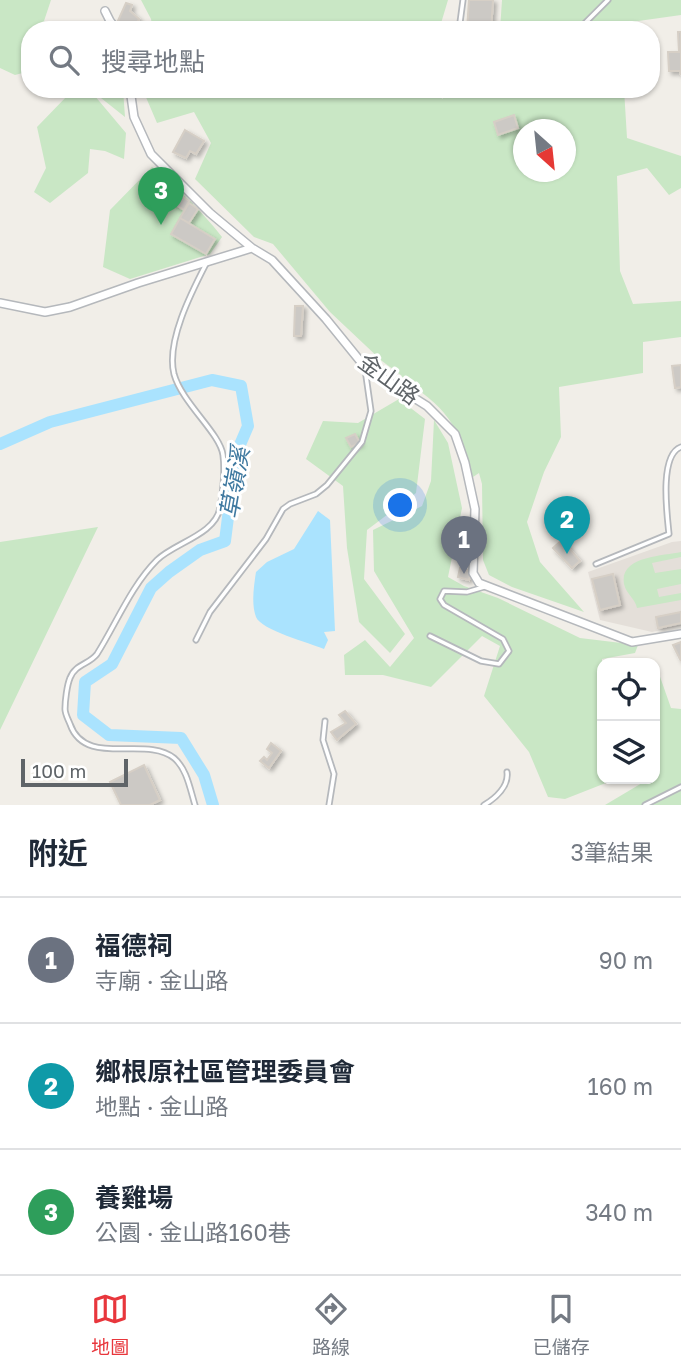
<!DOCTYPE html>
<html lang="zh-TW">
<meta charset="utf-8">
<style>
:root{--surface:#fff;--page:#f6f6f7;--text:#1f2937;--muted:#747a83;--line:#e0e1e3;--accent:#e8363c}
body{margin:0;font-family:"Golos Text","Noto Sans TC",sans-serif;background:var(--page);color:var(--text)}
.controls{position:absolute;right:21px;bottom:21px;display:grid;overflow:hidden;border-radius:14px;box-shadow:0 2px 5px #0004}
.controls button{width:63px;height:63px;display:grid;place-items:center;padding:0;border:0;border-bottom:2px solid var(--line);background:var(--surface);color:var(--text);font:35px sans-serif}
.compass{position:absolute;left:513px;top:119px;width:63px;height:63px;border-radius:50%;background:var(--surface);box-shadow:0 2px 5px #0004;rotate:153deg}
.scale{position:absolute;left:21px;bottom:18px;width:107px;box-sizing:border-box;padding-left:7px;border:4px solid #5f6468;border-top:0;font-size:19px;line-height:24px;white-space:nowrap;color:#5f6468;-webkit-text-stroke:5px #fff;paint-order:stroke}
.you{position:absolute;left:401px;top:506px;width:24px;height:24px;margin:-18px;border:5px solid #fff;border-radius:50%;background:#1a73e8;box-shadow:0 0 0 10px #1a73e833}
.badge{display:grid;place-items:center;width:46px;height:46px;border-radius:50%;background:var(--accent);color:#fff;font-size:23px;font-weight:700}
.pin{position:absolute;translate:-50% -58px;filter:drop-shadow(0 2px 4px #0008)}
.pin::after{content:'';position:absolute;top:37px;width:24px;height:21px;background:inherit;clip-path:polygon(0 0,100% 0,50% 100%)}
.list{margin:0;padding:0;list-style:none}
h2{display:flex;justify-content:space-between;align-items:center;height:91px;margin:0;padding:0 28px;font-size:30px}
h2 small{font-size:23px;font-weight:400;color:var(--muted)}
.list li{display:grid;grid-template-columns:46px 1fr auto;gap:21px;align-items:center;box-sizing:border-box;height:126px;padding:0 28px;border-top:2px solid var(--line)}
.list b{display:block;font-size:26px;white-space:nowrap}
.list p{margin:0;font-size:23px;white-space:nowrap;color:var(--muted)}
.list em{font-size:23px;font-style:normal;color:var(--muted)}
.icon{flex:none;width:38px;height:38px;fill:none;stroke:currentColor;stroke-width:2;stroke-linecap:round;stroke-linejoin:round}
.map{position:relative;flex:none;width:681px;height:805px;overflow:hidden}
.search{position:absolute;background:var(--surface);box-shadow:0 2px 5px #0004;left:21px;right:21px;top:21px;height:77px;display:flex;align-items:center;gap:18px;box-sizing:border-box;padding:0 24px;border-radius:28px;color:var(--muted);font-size:26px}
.sheet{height:469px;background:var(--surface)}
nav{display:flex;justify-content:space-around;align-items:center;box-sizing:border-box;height:98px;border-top:2px solid var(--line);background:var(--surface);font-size:19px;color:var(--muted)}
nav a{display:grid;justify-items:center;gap:4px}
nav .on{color:var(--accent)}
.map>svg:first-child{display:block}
.education{fill:#e4dfd9}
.green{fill:#c9e7c5;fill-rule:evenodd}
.water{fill:#aae3fe}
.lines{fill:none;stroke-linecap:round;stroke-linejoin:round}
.river{stroke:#aae3fe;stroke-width:12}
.building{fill:#ccc9c5;stroke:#d6cfc6;stroke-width:2;filter:url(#shadow)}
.lane-casing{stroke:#b5b8bc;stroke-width:7}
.street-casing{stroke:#b5b8bc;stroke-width:10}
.lane{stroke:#fff;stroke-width:3.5}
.street{stroke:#fff;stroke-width:7}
.labels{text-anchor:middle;stroke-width:6;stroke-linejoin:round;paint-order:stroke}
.street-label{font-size:23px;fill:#5f6468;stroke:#fff}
.water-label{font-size:24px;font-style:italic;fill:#3f79a0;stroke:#fff}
</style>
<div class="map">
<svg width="681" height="805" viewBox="0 0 681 805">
<defs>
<filter id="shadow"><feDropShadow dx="3" dy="3" stdDeviation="2" flood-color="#0004"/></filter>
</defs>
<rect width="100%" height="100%" fill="#f1eee8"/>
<!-- education -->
<path class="education" d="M 681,541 L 681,626 L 652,632 L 600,620 L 588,572 L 672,542 Z"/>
<!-- green -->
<path class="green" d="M 0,0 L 51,0 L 44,21 L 53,30 L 30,30 L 30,71 L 15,75 L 0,68 Z
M 141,0 L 448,0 L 439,30 L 153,30 L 151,19 Z
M 502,0 L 681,0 L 681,15 L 624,23 L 624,30 L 500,30 Z
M 69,89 L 89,89 L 126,133 L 124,159 L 105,151 L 90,149 L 88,173 L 50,203 L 34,192 L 46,168 L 37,127 L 69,94 Z
M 98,89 L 123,89 L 125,117 L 101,98 Z
M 148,89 L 440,89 L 442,99 L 453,89 L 624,89 L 627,138 L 681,156 L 681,188 L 669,195 L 647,168 L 617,176 L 620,271 L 633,304 L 681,301 L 681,337 L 643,342 L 643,373 L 559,387 L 561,437 L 544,472 L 527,522 L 540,562 L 584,612 L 512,587 L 489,575 L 483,560 L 482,484 L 479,473 L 473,477 C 459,426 446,405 399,378 L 402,376 L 382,361 L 330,312 L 273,244 L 254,237 L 195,179 L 211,143 L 194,112 L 157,123 L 145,95 ZM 524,130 L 566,130 L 566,172 L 524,172 Z
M 152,167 C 178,188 201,210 222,237 L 210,254 L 130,279 L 103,267 L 110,210 Z
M 399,399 L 425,419 L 416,493 L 367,530 L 364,579 L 405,634 L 390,653 L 359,622 L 347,548 L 343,486 L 306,459 L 323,421 L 358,423 Z
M 434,420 L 448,443 L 462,508 L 448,577 L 464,586 L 498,598 L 580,638 L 638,645 L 635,653 L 602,659 L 602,779 L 616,779 L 565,799 L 548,797 L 529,752 L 484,696 L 500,646 L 482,636 L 431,687 L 383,675 L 345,675 L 344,655 L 365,640 L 390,667 L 414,638 L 374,571 L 373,530 L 422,506 L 431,481 Z
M 98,527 L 0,730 L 0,542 Z
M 681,552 L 681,557 L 652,563 L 655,573 L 681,569 L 681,584 L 657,589 L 659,597 L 681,593 L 681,600 L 637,608 C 635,598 626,594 624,584 C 619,556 663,556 681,552 Z
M 655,669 L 658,671 L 671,708 L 681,709 L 681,805 L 605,805 L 642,783 L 641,779 L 655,779 Z"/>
<!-- water -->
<path class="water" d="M 318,511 L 330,520 L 335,631 L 324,632 L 328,640 L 324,649 C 310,643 261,630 256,617 C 251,604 254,585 256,572 L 267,562 L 294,549 Z"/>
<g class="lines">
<!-- river -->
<path class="river" d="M 0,444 L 50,422 L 212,380 L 241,386 L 248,426 L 236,454 L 225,541 L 200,550 L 169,572 L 151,588 L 112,664 L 85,682 L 83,715 L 109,735 L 181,738 L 204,775 L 213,805"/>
</g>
<!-- building -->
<path class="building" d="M 469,0 L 493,0 L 491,30 L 467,30 Z
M 126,3 L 132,5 L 130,11 L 139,19 L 133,30 L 117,23 Z
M 678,32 L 681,32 L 681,75 L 680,71 L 669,71 L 668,52 L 679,52 Z
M 514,115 L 518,128 L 498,135 L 494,122 Z
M 185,130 L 204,141 L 196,154 L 190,151 L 186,158 L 173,152 Z
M 176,192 L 189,201 L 184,210 L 170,201 Z
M 189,203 L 198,209 L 189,223 L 180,218 Z
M 180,218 L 215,239 L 206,254 L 171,234 Z
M 295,306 L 303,306 L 301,336 L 294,336 Z
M 681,365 L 681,387 L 675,388 L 672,366 Z
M 355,434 L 360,443 L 351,447 L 346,438 Z
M 562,540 L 580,561 L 572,568 L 553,548 Z
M 460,568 L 471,571 L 469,580 L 458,577 Z
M 613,574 L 620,605 L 600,610 L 592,579 Z
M 681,612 L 681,623 L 658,628 L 656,617 Z
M 681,642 L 681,661 L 673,645 Z
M 345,711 L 356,724 L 337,740 L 331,732 L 346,723 L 339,715 Z
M 271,743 L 281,751 L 269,768 L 260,761 L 264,757 L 267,760 L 272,753 L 267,749 Z
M 144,765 L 160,800 L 150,805 L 121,805 L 110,782 Z"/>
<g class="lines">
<defs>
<path id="lane" d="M 459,30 L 463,0
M 578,30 L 608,0
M 596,564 L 669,534 C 667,514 659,455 681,447
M 430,636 L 481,661 L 499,664 L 509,651 L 503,639 L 444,605 L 440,599 L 444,591 L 467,592 L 484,587
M 196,640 L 210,612 L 266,539 L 283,509 L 290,504 L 316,494 L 327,485 L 362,442 L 371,411 L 365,369
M 325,721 L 323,740 L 334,774 L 329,805
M 195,805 C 190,789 187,769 174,758 C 146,735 85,768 70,724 C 68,719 65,714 65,709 C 65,701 67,685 70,678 C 75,664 90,664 97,654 C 116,624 131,586 157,560 C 174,543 215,535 220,508 C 223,493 225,470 223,455 C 220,433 182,403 174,374 C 166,342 191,293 206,264
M 484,805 C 496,798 509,786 507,772
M 645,805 L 681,787"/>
<path id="street" d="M 105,11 L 110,21 L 117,30
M 130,89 L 134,117 L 151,154 L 210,213 L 252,248
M 0,303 L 45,312 L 70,307 L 138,283 L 252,248 L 272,260 L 326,319 L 365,367 L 427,406 L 455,434 L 465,463 L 475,509 L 473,573 L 479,583 L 632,642 L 681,634"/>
</defs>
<!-- lane casing -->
<use href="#lane" class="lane-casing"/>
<!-- street casing -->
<use href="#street" class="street-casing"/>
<!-- lane -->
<use href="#lane" class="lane"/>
<!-- street -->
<use href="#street" class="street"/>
</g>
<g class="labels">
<!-- street labels -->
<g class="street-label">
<text transform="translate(389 379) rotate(36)" y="8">金山路</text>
</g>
<!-- water labels -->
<g class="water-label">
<text transform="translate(235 483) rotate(-80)" y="8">草嶺溪</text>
</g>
</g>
</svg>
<div class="controls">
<button><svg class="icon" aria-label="locate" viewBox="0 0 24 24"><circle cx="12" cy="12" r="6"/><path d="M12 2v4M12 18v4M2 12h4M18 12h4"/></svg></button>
<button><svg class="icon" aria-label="layers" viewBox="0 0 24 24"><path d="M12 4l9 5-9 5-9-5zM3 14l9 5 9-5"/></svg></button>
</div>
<svg class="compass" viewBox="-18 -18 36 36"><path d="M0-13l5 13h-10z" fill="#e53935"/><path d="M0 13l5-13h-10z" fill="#747a83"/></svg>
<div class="scale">100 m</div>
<div class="you"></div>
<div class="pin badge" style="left:464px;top:574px;background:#6b7280">1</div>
<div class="pin badge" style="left:567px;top:554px;background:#0f9aa8">2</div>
<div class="pin badge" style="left:161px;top:225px;background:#2e9e5b">3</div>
<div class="search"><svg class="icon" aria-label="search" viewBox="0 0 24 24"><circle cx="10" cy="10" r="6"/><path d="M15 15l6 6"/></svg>搜尋地點</div>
</div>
<section class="sheet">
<h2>附近<small>3筆結果</small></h2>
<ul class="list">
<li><span class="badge" style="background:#6b7280">1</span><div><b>福德祠</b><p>寺廟 · 金山路</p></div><em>90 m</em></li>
<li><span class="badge" style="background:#0f9aa8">2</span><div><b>鄉根原社區管理委員會</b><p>地點 · 金山路</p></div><em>160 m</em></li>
<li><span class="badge" style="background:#2e9e5b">3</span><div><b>養雞場</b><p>公園 · 金山路160巷</p></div><em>340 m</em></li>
</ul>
</section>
<nav>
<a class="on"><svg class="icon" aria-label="map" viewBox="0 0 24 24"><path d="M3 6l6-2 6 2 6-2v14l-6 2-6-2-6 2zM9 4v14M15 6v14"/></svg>地圖</a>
<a><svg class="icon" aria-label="directions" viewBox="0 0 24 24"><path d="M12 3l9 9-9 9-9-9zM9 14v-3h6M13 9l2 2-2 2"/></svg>路線</a>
<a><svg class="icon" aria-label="saved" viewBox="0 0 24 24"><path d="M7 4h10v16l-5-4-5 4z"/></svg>已儲存</a>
</nav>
